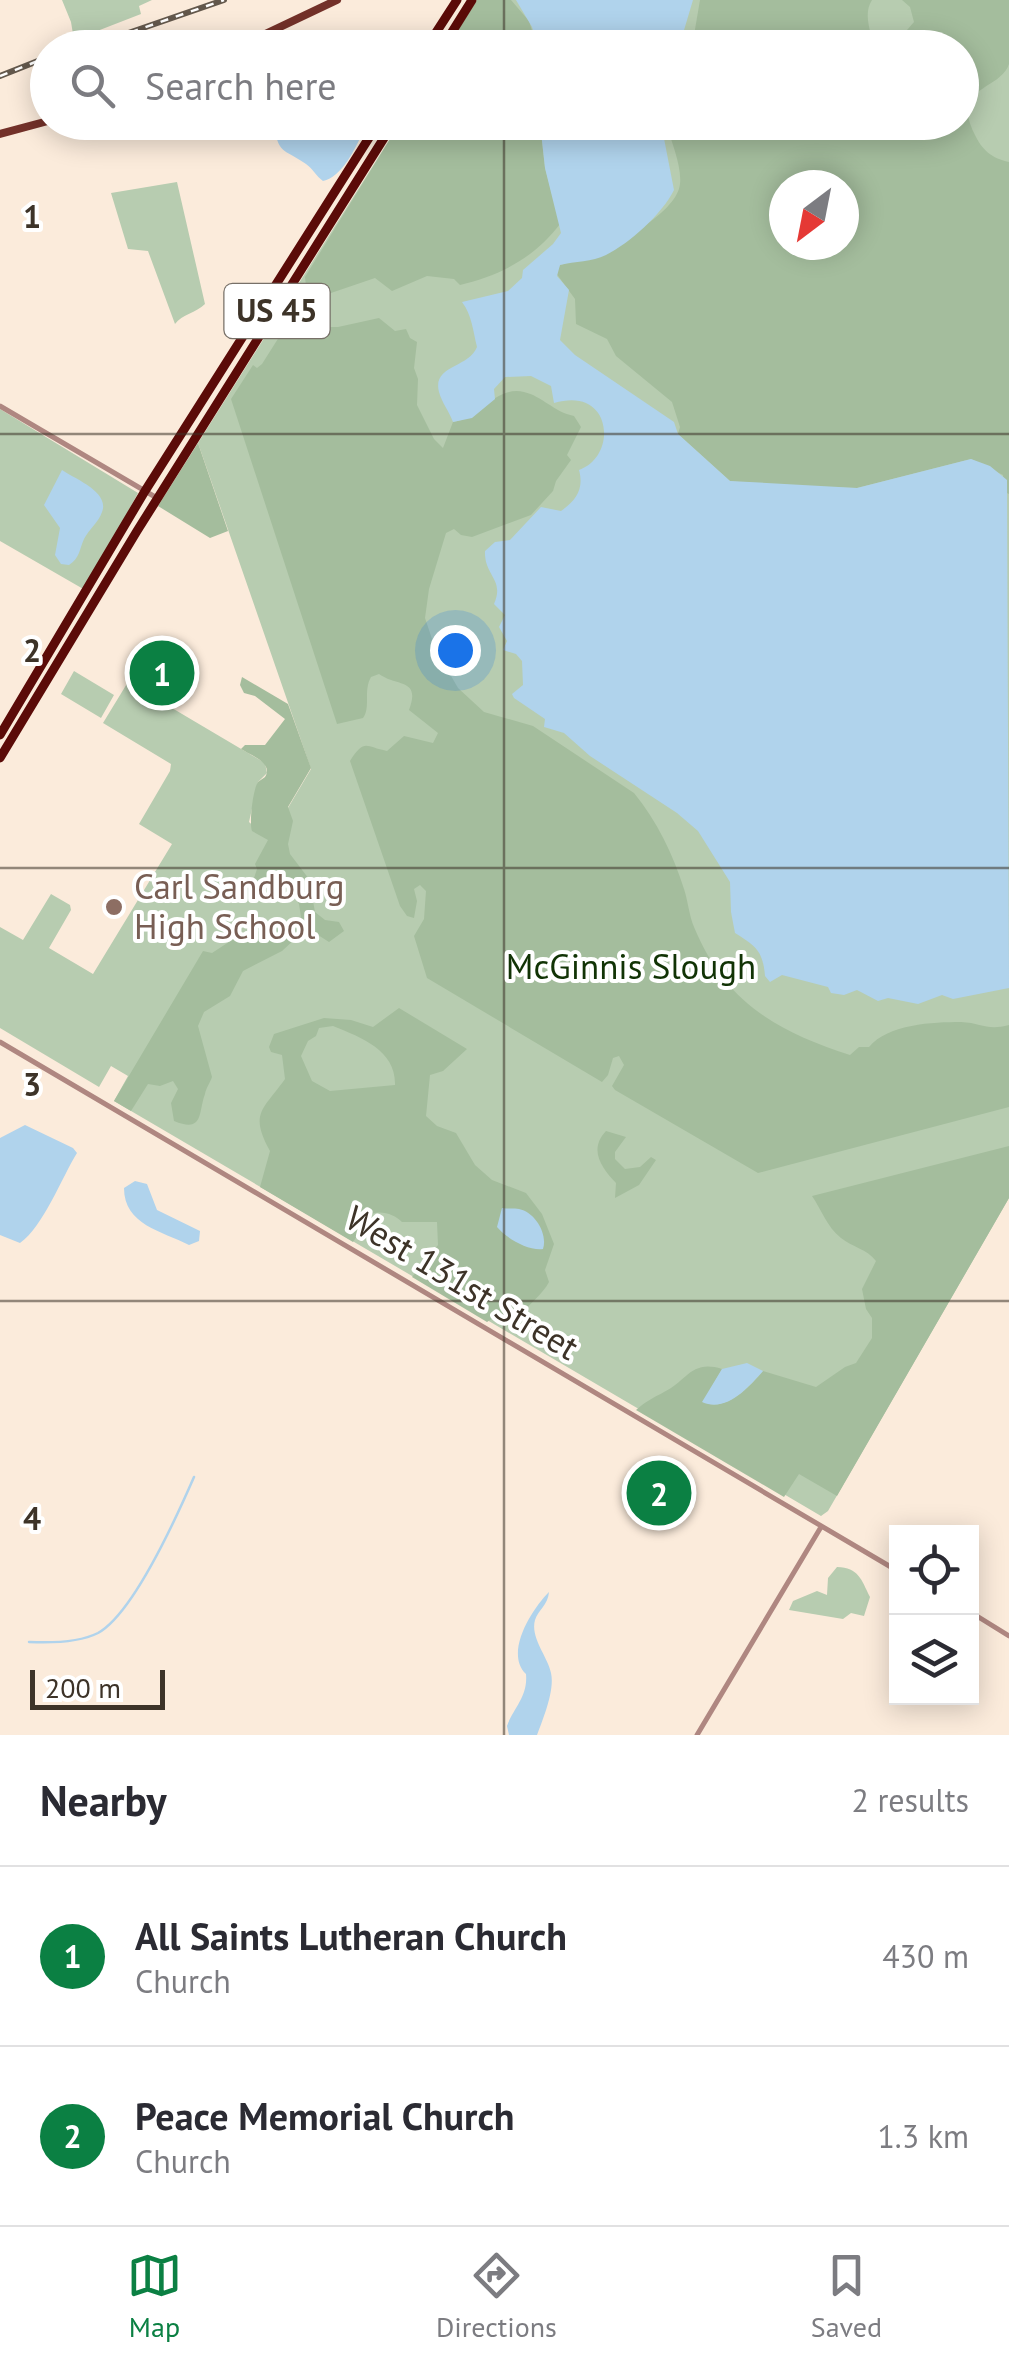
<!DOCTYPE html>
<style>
:root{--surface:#fff;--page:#f2f2f3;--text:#2b2b33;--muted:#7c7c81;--line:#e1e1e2;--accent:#0b8043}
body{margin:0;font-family:"PT Sans",sans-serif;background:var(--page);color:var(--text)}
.controls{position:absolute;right:30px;bottom:30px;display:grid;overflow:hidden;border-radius:0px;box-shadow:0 5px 25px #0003}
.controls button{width:90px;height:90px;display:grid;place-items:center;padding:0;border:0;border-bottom:2px solid var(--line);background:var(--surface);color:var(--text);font:50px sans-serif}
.compass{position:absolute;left:769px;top:170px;width:90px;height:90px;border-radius:50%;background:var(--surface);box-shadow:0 5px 25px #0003;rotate:212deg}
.scale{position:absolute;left:30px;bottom:25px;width:135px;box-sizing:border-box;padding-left:10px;border:5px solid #3d3328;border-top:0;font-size:28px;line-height:35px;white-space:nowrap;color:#3d3328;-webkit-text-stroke:8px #fff;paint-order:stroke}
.you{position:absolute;left:455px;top:650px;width:35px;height:35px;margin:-25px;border:8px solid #fff;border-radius:50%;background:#1a73e8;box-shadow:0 0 0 15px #1a73e833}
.badge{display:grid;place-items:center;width:65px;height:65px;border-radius:50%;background:var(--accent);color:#fff;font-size:32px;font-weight:700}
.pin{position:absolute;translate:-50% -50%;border:5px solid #fff;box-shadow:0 2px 10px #0006}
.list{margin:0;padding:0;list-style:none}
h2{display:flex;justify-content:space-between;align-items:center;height:130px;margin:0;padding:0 40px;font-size:42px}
h2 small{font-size:32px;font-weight:400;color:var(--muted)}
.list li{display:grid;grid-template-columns:65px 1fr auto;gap:30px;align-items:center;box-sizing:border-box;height:180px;padding:0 40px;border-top:2px solid var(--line)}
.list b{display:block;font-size:38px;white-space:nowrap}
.list p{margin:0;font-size:32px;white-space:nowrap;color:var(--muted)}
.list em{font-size:32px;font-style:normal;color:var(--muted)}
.icon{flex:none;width:55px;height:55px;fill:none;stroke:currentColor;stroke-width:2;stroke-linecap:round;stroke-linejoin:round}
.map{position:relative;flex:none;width:1009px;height:1735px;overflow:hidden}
.search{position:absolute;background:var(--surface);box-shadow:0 5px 25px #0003;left:30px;right:30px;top:30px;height:110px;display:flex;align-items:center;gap:25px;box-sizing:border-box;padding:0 35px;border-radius:55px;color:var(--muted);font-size:38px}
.sheet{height:490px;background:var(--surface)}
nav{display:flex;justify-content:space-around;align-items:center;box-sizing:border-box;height:140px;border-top:2px solid var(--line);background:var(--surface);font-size:28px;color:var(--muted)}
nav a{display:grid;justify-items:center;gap:5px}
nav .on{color:var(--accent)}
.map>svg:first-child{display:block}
.green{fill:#b7ccb0;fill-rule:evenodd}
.forest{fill:#a4bd9d;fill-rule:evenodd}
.water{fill:#b0d3ec}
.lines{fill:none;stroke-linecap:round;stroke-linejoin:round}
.stream{stroke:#b0d3ec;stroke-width:2.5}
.minor{stroke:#af8781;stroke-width:5}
.major{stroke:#733129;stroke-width:8}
.highway{stroke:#5b0b08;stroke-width:9}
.rail-casing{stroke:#63584c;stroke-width:6}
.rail{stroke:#fff;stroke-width:2.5;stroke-dasharray:8;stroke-linecap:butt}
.grid{fill:none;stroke:#3d3328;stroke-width:2.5;stroke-opacity:0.55}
.education-dot{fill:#8d6e63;stroke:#fff;stroke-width:4}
.labels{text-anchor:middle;stroke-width:8;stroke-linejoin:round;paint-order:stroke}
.shield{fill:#fff;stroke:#777068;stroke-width:2.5}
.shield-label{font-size:32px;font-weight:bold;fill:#3d3328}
.education-label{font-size:35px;fill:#785e54;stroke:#fff;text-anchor:start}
.park-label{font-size:35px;fill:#113305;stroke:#fff}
.street-label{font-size:35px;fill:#3d3328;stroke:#fff}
.grid-label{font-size:32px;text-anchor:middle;font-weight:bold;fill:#3d3328;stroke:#fff;stroke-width:8;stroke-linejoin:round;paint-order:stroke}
</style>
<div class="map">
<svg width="1009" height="1735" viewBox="0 0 1009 1735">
<rect width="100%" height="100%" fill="#fbebdb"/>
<!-- green -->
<path class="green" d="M 62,0 L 152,0 L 139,6 L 141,14 L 74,40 L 71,22 Z
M 477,0 L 1009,0 L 1009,1198 L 828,1511 L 821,1516 L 114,1101 L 128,1076 L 111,1066 L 99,1087 L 0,1028 L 0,927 L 23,940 L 51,894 L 70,905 L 71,910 L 49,948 L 93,974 L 172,844 L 139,824 L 170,771 L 171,764 L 103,723 L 128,682 L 265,763 L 267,773 L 258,782 L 249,822 L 269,840 L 311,769 L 198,443 L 400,123 L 962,122 L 962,48 L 447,47 ZM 784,185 L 844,185 L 844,245 L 784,245 Z
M 177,182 L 205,304 C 196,313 182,314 175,324 L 148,251 L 128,249 L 111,193 Z
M 0,409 L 138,493 L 85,590 L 0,541 Z
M 74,671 L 114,695 L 101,718 L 61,694 Z
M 837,1567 C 859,1568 861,1579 870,1597 L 864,1616 L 851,1613 L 843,1619 L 789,1610 L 793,1601 L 817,1591 L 827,1595 L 828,1578 Z"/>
<!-- forest -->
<path class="forest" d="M 477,0 L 511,0 L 529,21 L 537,47 L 447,48 Z
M 700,0 L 872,0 C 865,11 868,23 871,35 L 878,40 L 907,30 L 914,22 L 910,7 L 902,0 L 1009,0 C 1009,16 1009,49 1009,64 C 1001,90 951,86 974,133 C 982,150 991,158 1009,162 L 1009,494 L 1005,492 L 1003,475 L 971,459 L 857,488 L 777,486 L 730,481 L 678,434 L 680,427 L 672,402 L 616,356 L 607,339 L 576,324 L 575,299 L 556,273 L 560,265 C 590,258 676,219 680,184 C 682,166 671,141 666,123 L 962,122 L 962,48 L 692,47 ZM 784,185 L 844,185 L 844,245 L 784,245 Z
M 400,123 L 540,123 L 545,168 L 560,224 C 534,258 501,275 460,285 L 454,279 L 427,276 L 392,291 L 375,278 L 328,294 L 306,286 L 305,277 Z
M 379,318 L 395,331 L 406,329 L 410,338 L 417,342 L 414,368 L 418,379 L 417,405 L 434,439 L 443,448 L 453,422 C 478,419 496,385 524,392 C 542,396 554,412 574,416 L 581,427 L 567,455 L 571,460 L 556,481 L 553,491 L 531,515 L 472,537 L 461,535 L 454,529 L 446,533 L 429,589 L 425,618 L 435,648 L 458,688 L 484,712 L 533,726 L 634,793 C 657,821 673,854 684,889 C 688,901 689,915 694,927 C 725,1002 776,1031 850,1055 L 859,1047 L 869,1047 C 888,1024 933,1022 961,1022 C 982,1023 987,1031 1009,1025 L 1009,1107 L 758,1173 L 615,1090 L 612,1086 L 624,1065 L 619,1056 L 613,1058 L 608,1075 L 602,1082 L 427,978 L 414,936 L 424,919 L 426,891 L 420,885 L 414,889 L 417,901 L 414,918 L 407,916 L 400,906 L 350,761 C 365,738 365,747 387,751 L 404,736 L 433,743 L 438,733 L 409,710 C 421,678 397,687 379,674 L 371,677 C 363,691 371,707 363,718 L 337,724 L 231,399 L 253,365 L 257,368 L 262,364 L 281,334 L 295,337 L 301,327 L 338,327 Z
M 198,443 L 228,531 L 210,538 L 158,506 Z
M 242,677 L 288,704 L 311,768 L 288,807 L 293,821 L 288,844 L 290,854 L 309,879 L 315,912 L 325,920 L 339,922 L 344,931 L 329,942 L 307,928 L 282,951 L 243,971 L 230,996 L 204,1012 L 198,1026 L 212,1077 C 210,1083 206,1088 205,1094 C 198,1113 204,1133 174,1121 L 171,1103 L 178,1089 L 173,1081 L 160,1086 L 148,1084 L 131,1111 L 114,1101 L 203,951 L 212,953 L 235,938 L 298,921 L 301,917 L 299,904 L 285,883 L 263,885 L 256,890 L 251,887 L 257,869 L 255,864 L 268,840 L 252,831 C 249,822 253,789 258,782 C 260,780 263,779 265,777 C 274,763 250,755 241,749 L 245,745 L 265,745 L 285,719 L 255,696 L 244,693 L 240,685 Z
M 399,1008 L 467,1049 L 443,1071 L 430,1075 L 426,1116 L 437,1126 L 456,1133 L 475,1165 L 492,1180 L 526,1193 L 542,1214 L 554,1244 L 545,1270 L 549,1282 C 543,1294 528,1305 519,1317 L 498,1315 L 487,1322 L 412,1277 L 438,1245 L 437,1222 L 402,1222 C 395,1215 382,1210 372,1214 L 353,1242 L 260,1187 L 270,1151 C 249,1113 263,1110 285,1079 L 282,1055 L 271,1052 L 269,1047 L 274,1034 L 324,1018 L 351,1020 L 373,1027 ZM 333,1026 C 363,1038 396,1051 395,1085 L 330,1091 L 312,1081 L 301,1056 L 308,1041 L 316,1036 L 319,1028 Z
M 606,1131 L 626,1137 L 615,1152 L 615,1159 L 625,1169 L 640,1167 L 651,1157 L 656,1160 L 639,1185 L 615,1198 L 616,1183 C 602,1168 588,1150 606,1131 Z
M 1009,1146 L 1009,1198 L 837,1496 L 799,1474 L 784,1497 L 636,1410 C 646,1401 653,1398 664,1392 C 686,1382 691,1359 722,1369 L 703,1402 C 725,1412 749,1388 763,1371 L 816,1387 L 845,1367 L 856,1363 L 872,1338 L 872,1318 L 866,1309 L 862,1289 L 876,1261 C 867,1249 852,1247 841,1238 C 827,1227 821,1209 812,1196 Z"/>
<!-- water -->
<path class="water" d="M 516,0 L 693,0 L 679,47 L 538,48 L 532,27 Z
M 274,123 L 361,123 L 363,132 C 355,149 342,177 323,181 C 316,176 313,169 306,164 C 283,148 278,155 274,123 Z
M 540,123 L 661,123 L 674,190 C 662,214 630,243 606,255 C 592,262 575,261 560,265 L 557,276 L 569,290 L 560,340 L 575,355 L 674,422 L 678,434 L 730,481 L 857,488 L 971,459 L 990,466 L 1007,480 L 1009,988 L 953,999 L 942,995 L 918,1004 L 888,998 L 878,1001 L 857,990 L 844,995 L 831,993 L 828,987 L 782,975 L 770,982 L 765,976 C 763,951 756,946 735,933 L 731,912 L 730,882 L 698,831 L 677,813 L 590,756 L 564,733 L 544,727 L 545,719 L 514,698 L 512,694 L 523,685 L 522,661 L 516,654 L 503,650 L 507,641 L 499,627 L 505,615 L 494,604 C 505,579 484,576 485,551 L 495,542 L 510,540 L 541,507 L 561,511 C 577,500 584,488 579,470 C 618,457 613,385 554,403 L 551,386 L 531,376 L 505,377 L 494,389 L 495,399 L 472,418 L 453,422 C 449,411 442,403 439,392 C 432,365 469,368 477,347 C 473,331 472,315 462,302 L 508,291 L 522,278 L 523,270 L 553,244 L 561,233 L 545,168 Z
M 62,470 C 75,479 110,492 102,512 C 99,522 89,529 84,539 C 79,550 80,558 69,565 L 61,564 L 55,555 L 60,528 L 44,505 Z
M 25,1125 L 73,1148 L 77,1153 C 62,1177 43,1227 20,1243 L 0,1235 L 0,1138 Z
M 135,1181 L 147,1184 L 157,1210 L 200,1231 L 199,1241 L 189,1245 C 162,1231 124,1225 124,1188 Z
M 502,1208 C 508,1209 514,1208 519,1209 C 535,1212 548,1234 543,1249 C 528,1251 506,1238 497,1227 Z
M 747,1363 L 763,1371 C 748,1388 726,1413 702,1402 L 722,1369 Z
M 549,1592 C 548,1605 538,1610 535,1620 C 530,1638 548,1657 551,1673 C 555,1690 543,1719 537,1735 L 509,1735 L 507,1726 C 514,1707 528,1697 526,1674 C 504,1653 532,1609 549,1592 Z"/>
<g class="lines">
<!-- stream -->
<path class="stream" d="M 47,113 L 48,113
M 29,1642 C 50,1643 78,1643 98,1633 C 134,1613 177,1516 194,1477"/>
<!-- minor -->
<path class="minor" d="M 0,406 L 157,498
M 0,1042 L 896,1570
M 972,1613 L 1009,1636
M 697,1735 L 821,1527"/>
<!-- major -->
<path class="major" d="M 236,48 L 337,0
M 0,134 L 48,121"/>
<!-- highway -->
<path class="highway" d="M 426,48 L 457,0
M 442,48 L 472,0
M 0,735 L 145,491 L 379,122
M 0,758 L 137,531 L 394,122"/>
<defs>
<path id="rail" d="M 85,48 L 224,0
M 0,76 L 48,57"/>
</defs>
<!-- rail casing -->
<use href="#rail" class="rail-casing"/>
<!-- rail -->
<use href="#rail" class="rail"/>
</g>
<!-- grid -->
<path class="grid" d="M 504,0 L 504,48M 504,122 L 504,1735M 0,434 L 1009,434M 0,868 L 1009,868M 0,1301 L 1009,1301"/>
<!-- markers -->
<circle class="education-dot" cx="114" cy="907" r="10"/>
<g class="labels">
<!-- shield labels -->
<rect class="shield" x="224.5" y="284" width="105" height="54" rx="8"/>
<g class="shield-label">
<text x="277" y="322">US 45</text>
</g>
<!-- education labels -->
<g class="education-label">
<text x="134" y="899">Carl Sandburg<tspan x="134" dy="40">High School</tspan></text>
</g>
<!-- park labels -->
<g class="park-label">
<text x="631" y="979">McGinnis Slough</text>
</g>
<!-- street labels -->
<g class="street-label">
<text transform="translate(462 1283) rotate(31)" y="12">West 131st Street</text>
</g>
</g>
<g class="grid-label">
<text x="32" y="228">1</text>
<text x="32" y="662">2</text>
<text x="32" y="1096">3</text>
<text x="32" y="1530">4</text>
</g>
</svg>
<div class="controls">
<button><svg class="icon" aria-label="locate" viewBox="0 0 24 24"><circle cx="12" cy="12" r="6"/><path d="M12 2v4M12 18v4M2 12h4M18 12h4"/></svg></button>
<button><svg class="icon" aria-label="layers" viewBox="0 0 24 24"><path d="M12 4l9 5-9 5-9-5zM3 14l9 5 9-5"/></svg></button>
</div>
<svg class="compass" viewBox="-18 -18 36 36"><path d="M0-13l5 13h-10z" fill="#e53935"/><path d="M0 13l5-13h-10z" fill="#7c7c81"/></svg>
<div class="scale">200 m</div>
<div class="you"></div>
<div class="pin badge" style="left:162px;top:673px">1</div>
<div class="pin badge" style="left:659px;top:1493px">2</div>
<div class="search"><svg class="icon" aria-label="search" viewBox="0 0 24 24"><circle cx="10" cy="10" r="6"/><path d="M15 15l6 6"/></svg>Search here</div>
</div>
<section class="sheet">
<h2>Nearby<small>2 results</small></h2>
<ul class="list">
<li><span class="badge">1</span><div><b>All Saints Lutheran Church</b><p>Church</p></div><em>430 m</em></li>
<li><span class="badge">2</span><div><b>Peace Memorial Church</b><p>Church</p></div><em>1.3 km</em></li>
</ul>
</section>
<nav>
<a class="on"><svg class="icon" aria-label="map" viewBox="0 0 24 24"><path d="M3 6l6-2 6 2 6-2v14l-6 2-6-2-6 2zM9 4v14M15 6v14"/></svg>Map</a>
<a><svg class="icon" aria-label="directions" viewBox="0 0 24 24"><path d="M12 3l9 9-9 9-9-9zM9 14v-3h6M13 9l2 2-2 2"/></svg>Directions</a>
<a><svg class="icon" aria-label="saved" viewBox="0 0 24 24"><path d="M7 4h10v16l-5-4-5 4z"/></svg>Saved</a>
</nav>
